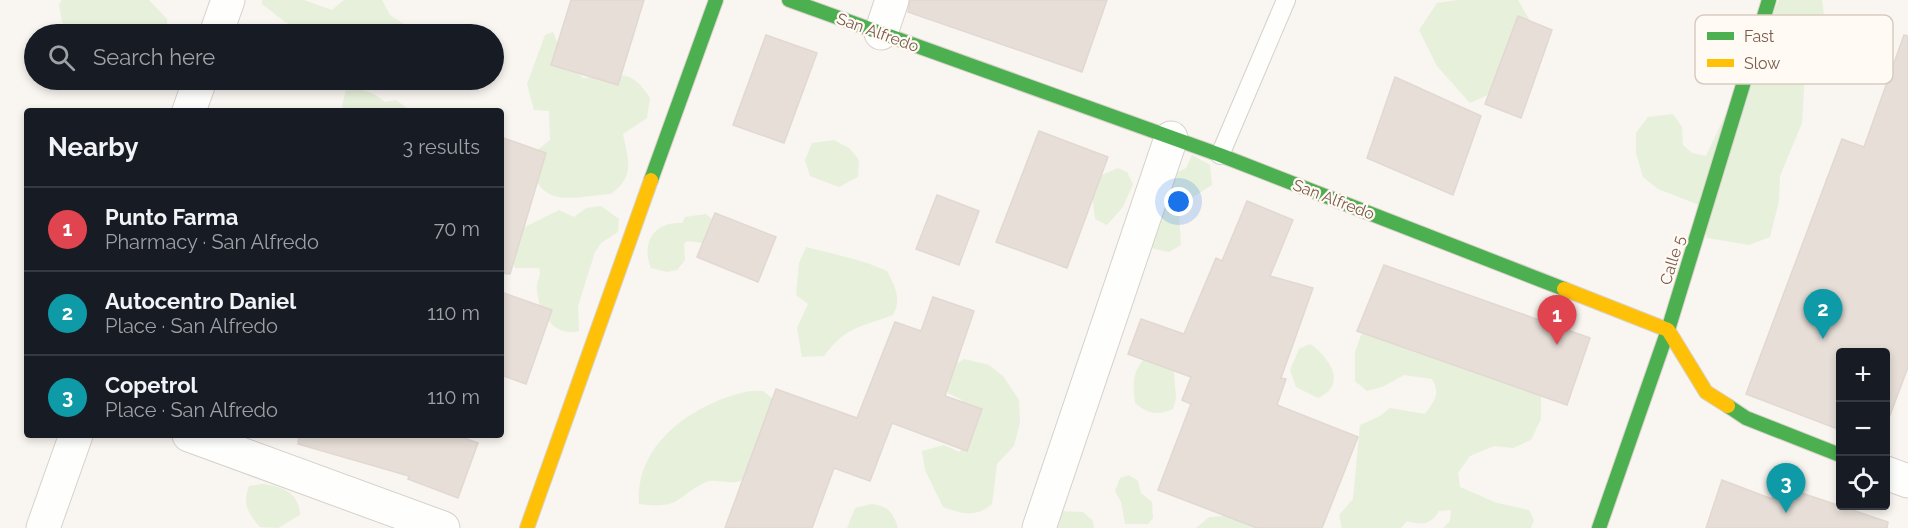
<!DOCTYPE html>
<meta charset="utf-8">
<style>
:root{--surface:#171b24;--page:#242831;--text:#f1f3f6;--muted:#9ea1a6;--line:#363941;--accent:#8c9099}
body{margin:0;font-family:Raleway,sans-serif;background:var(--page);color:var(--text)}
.controls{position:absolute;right:18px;bottom:18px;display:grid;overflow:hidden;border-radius:6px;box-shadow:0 3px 9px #0003}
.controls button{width:54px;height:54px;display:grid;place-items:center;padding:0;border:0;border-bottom:2px solid var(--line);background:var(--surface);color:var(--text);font:30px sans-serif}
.you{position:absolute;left:1179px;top:202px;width:21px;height:21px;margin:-15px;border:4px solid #fff;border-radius:50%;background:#1a73e8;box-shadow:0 0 0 9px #1a73e833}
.badge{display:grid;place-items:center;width:39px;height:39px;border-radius:50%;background:var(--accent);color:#fff;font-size:20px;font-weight:700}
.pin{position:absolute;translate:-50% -50px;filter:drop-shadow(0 2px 3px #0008)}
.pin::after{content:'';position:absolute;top:32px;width:21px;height:18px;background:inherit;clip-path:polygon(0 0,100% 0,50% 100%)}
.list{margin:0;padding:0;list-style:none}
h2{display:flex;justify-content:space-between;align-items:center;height:78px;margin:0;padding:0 24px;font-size:26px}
h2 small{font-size:20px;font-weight:400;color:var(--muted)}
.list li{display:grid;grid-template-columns:39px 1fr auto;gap:18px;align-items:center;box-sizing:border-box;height:84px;padding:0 24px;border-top:2px solid var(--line)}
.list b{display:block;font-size:22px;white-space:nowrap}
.list p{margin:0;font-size:20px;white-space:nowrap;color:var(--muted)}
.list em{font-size:20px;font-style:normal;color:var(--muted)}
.icon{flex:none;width:33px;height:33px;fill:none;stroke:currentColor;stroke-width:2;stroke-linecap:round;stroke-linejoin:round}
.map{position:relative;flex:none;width:1908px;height:528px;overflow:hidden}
.search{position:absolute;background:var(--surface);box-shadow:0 3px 9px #0003;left:24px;top:24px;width:480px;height:66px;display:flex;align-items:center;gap:15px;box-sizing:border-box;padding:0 21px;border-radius:33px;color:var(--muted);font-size:22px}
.panel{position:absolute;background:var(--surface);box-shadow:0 3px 9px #0003;left:24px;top:108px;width:480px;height:330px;border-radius:6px}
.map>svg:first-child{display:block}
.green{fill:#e7f0db}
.building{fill:#e6ded7;stroke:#e2d8d2;stroke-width:1.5}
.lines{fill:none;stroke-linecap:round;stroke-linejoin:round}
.lane-casing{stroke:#d7d1cb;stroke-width:20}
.street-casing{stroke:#d7d1cb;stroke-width:35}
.fast-casing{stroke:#d9d2cb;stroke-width:16}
.slow-casing{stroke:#d9d2cb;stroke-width:16}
.lane{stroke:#fefefd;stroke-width:18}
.street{stroke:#fefefd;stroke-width:33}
.fast{stroke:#4caf50;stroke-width:14}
.slow{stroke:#ffc107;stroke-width:14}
.labels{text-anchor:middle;stroke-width:4.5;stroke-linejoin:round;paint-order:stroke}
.street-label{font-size:16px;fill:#7a5c4d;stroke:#fffaf3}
.key{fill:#fffaf3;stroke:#d7cbc1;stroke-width:1.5}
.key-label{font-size:16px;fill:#7a5c4d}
</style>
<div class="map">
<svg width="1908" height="528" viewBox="0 0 1908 528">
<rect width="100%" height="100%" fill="#f9f5f0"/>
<!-- green -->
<path class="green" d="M 62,0 L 149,0 L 167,19 L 168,34 L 69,34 L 70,31 L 62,22 L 59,4 Z
M 262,0 L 304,0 L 332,10 L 344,0 L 382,0 L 390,15 L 419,34 L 314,34 L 285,22 L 262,4 Z
M 1457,0 L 1518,0 L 1537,33 L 1521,80 L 1470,103 L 1437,66 L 1419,30 L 1437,3 Z
M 1779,0 L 1822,0 L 1824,14 L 1805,70 L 1802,123 L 1780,176 L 1779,201 L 1770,237 L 1749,245 L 1707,238 L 1699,205 L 1658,189 L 1643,177 L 1636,153 L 1636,133 L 1648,117 L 1673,114 L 1682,127 L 1683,145 L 1692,153 L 1706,156 Z
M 553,32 L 565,61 L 583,78 C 618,77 629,65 650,98 L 647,118 L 623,134 C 628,160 636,175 611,194 C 570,197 538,211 529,157 L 550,140 L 549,111 L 534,110 L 527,84 L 545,35 Z
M 346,89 C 363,89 372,91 385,102 L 396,100 L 411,111 L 341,111 Z
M 834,140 L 849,148 L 859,160 L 858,177 L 839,187 L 810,176 L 805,160 L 812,143 Z
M 1192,155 L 1210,165 L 1212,185 L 1182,204 L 1179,214 L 1181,245 L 1169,252 L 1151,248 L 1145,232 L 1166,178 L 1186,168 Z
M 1118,168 L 1127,172 L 1133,184 L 1123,207 L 1107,225 L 1095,219 L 1091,184 L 1102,175 Z
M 601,206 L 619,219 L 618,232 L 601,243 L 595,252 L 578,306 L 579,331 C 553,338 537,310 537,287 C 537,279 542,276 539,268 L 515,268 L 508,253 L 515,232 L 559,210 L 574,217 L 586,208 Z
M 706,214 L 716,222 L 703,243 L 687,241 L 684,244 L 685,260 L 677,270 L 667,272 L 651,268 C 641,244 653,221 682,223 L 685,217 Z
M 806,247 C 833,254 861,259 887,271 C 895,287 902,299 893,315 C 859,328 848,325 824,356 L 802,357 L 797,328 L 808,304 L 796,295 L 799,263 Z
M 1390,325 L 1541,389 L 1541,419 L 1531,440 L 1513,448 L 1494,446 L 1470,456 L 1458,473 L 1460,487 L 1497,503 L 1529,510 L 1534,520 L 1531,528 L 1443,528 L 1450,521 L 1451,510 L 1439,511 C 1431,525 1421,525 1407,521 L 1401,528 L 1342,528 L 1339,515 L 1353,499 L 1360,425 L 1380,416 L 1390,408 L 1425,414 C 1434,401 1441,394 1432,379 L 1404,375 L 1382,387 L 1367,391 L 1355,381 L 1355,352 L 1361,335 Z
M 1310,344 C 1328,356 1349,384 1318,398 L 1296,387 L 1290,370 L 1299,349 Z
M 964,359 L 989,365 L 1003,376 L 1019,400 L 1020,422 L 1014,446 L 997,464 L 992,504 C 975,518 963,514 943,507 L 925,470 L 922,451 L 944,445 L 959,452 L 971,440 L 969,420 L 962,400 L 948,393 L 944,371 Z
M 1143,360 L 1164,363 L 1174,372 L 1176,398 L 1173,409 C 1158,416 1148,414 1135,403 C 1133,386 1132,373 1143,360 Z
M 750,391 L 763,391 L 785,409 C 776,428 762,471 743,480 C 732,486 716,478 706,482 C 673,498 683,509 639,504 C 635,442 696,402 750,391 Z
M 1129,475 L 1138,481 L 1141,493 L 1152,502 L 1153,518 L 1148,524 L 1125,524 L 1121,502 L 1115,491 L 1120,478 Z
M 262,484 C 283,486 299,493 300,515 L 278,528 L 260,527 C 248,513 242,504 249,486 Z
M 872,504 C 888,506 893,512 898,528 L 847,528 L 855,508 Z
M 1057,511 L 1083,512 L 1093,521 L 1094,528 L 1022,528 L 1028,521 Z
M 1226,516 L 1265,528 L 1196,528 L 1209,517 Z"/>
<!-- building -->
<path class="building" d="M 571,0 L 644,0 L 618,85 L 551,65 Z
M 910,0 L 1107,0 L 1082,72 L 908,12 Z
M 1518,16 L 1552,30 L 1521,118 L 1485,104 Z
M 766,35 L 817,53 L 784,143 L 733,125 Z
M 1904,35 L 1908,36 L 1908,367 L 1886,426 L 1886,352 L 1840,352 L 1840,430 L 1746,394 L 1842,139 L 1864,147 Z
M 1395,77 L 1481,116 L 1453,195 L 1367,158 Z
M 1039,131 L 1108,157 L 1067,268 L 996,242 Z
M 501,137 L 546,153 L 510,274 L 501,273 Z
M 937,195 L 979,211 L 959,265 L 916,249 Z
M 1247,201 L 1293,220 L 1270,276 L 1313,288 L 1281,378 L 1286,379 L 1277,405 L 1358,437 L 1322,528 L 1257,528 L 1158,490 L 1191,404 L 1182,400 L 1191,377 L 1128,354 L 1141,319 L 1184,334 L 1216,258 L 1222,261 Z
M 715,213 L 776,237 L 758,282 L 697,257 Z
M 1384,265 L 1590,338 L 1567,405 L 1357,331 Z
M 501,292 L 552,310 L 526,384 L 501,375 Z
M 933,297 L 974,311 L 945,396 L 982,409 L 967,451 L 892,423 L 870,481 L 834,468 L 812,528 L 725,528 L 776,389 L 857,418 L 895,322 L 921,331 Z
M 299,435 L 456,435 L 478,443 L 458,498 L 408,479 L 409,476 L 298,444 Z
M 1722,480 L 1772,499 L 1778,485 L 1888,522 L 1887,528 L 1706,528 Z"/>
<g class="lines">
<defs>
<path id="lane" d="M 1220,155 L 1286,0"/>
<path id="street" d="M 881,33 L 892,0
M 216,34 L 228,0
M 189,111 L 200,80
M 189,435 L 443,528
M 1886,473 L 1908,481
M 43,528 L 76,435
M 1039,528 L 1171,138"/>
<path id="fast" d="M 789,0 L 1220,155 L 1564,289
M 651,180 L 716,0
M 1728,406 L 1746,418 L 1840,455
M 1599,528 L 1668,330 L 1769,0"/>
<path id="slow" d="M 1564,289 L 1668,330 L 1706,392 L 1728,406
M 527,528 L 651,180"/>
</defs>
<!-- lane casing -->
<use href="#lane" class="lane-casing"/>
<!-- street casing -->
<use href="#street" class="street-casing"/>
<!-- fast casing -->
<use href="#fast" class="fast-casing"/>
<!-- slow casing -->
<use href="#slow" class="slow-casing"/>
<!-- lane -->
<use href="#lane" class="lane"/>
<!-- street -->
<use href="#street" class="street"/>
<!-- fast -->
<use href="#fast" class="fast"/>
<!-- slow -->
<use href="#slow" class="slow"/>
</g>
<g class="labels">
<!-- street labels -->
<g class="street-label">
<text transform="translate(878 32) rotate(20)" y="6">San Alfredo</text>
<text transform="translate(1334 199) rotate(21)" y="6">San Alfredo</text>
<text transform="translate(1672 260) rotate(-73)" y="6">Calle 5</text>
</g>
</g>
<!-- legend -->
<rect x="1695" y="15" width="198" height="69" rx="9" class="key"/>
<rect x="1707" y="32" width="27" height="8" fill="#4caf50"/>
<rect x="1707" y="59" width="27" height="8" fill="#ffc107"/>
<g class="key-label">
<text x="1744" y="42">Fast</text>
<text x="1744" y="69">Slow</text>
</g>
</svg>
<div class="controls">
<button>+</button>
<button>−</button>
<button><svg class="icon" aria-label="locate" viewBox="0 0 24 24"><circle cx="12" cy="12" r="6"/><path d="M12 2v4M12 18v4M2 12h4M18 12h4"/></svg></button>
</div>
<div class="you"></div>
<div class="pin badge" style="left:1557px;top:345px;background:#e0444e">1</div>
<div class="pin badge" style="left:1823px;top:339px;background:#0f9aa8">2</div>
<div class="pin badge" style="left:1786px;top:513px;background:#0f9aa8">3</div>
<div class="search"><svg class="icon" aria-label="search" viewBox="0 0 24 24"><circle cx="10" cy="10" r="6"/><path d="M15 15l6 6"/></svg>Search here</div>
<section class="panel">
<h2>Nearby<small>3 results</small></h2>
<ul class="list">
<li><span class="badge" style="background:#e0444e">1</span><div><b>Punto Farma</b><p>Pharmacy · San Alfredo</p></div><em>70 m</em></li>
<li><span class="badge" style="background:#0f9aa8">2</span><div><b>Autocentro Daniel</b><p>Place · San Alfredo</p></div><em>110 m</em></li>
<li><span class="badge" style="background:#0f9aa8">3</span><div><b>Copetrol</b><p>Place · San Alfredo</p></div><em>110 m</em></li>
</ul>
</section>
</div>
